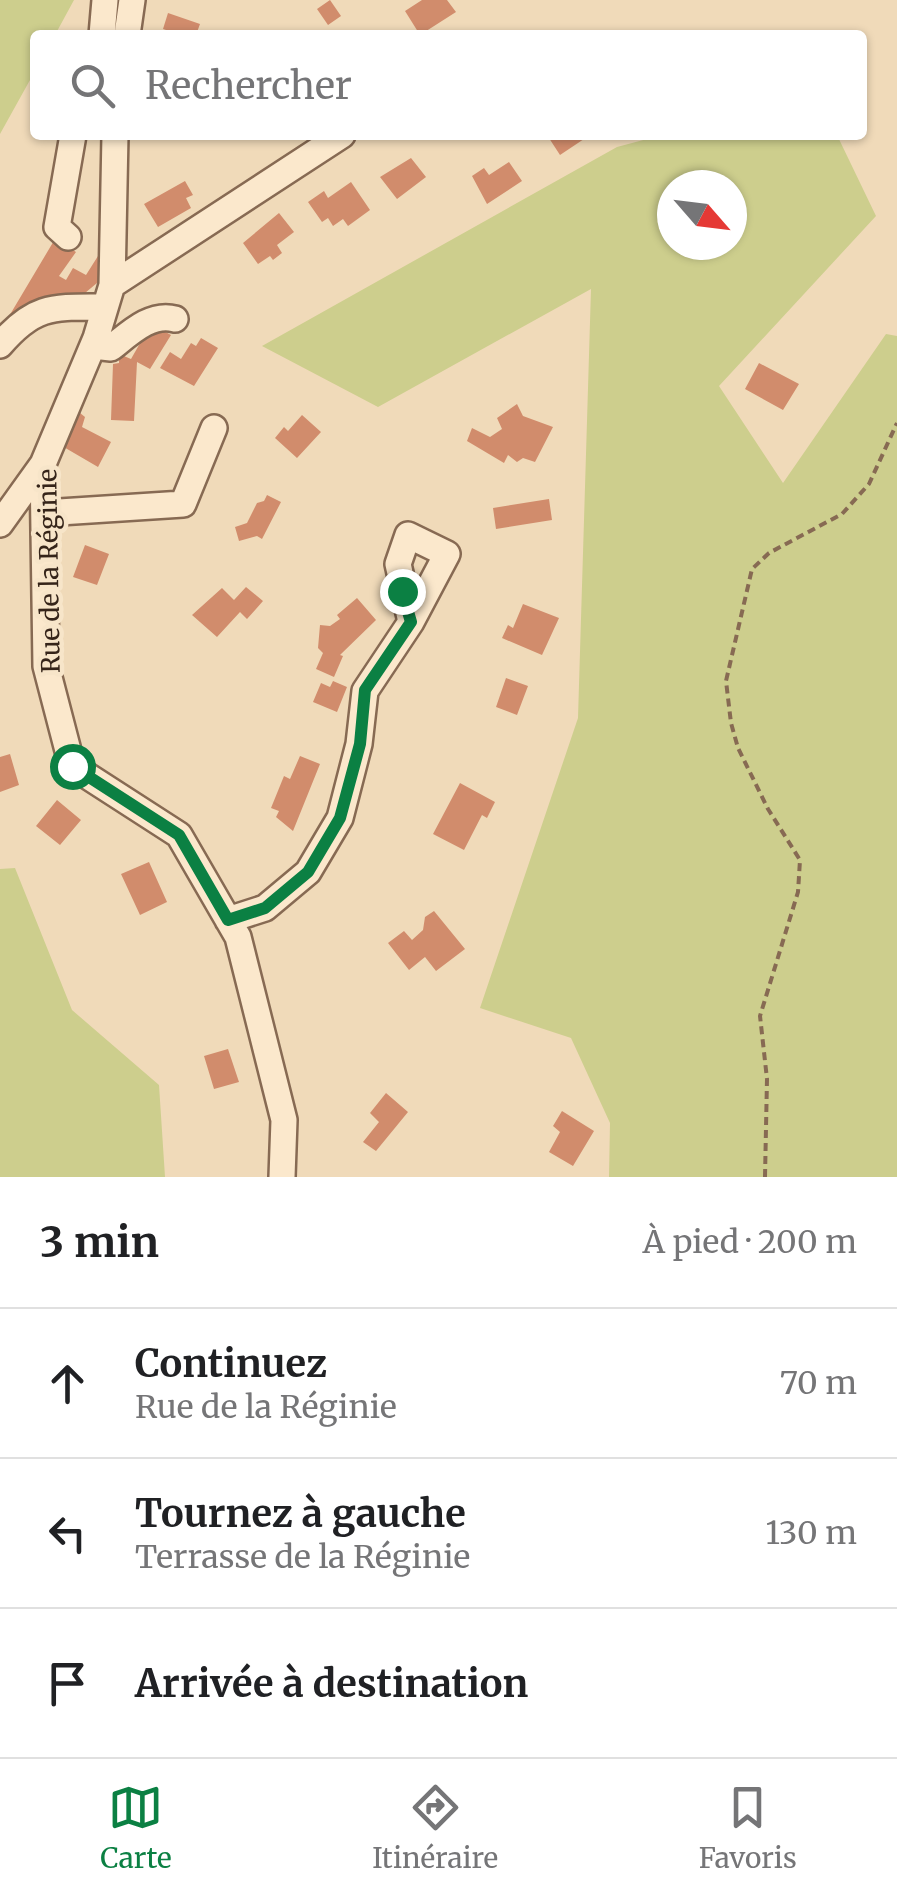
<!DOCTYPE html>
<html lang="fr">
<meta charset="utf-8">
<style>
:root{--surface:#fff;--page:#f2f2f2;--text:#202124;--muted:#757577;--line:#e0e0e0;--accent:#0b8043}
body{margin:0;font-family:Merriweather,serif;background:var(--page);color:var(--text)}
.compass{position:absolute;left:657px;top:170px;width:90px;height:90px;border-radius:50%;background:var(--surface);box-shadow:0 2px 8px #0004;rotate:118deg}
.stop{position:absolute;width:30px;height:30px;margin:-22px;border:8px solid #0b8043;border-radius:50%;background:#fff}
.stop.end{background:#0b8043;border-color:#fff;box-shadow:0 2px 10px #0008}
.list{margin:0;padding:0;list-style:none}
h2{display:flex;justify-content:space-between;align-items:center;height:130px;margin:0;padding:0 40px;font-size:42px}
h2 small{font-size:32px;font-weight:400;color:var(--muted)}
.list li{display:grid;grid-template-columns:65px 1fr auto;gap:30px;align-items:center;box-sizing:border-box;height:150px;padding:0 40px;border-top:2px solid var(--line)}
.list b{display:block;font-size:38px;white-space:nowrap}
.list p{margin:0;font-size:32px;white-space:nowrap;color:var(--muted)}
.list em{font-size:32px;font-style:normal;color:var(--muted)}
.icon{flex:none;width:55px;height:55px;fill:none;stroke:currentColor;stroke-width:2;stroke-linecap:round;stroke-linejoin:round}
.map{position:relative;flex:none;width:897px;height:1177px;overflow:hidden}
.search{position:absolute;background:var(--surface);box-shadow:0 2px 8px #0004;left:30px;right:30px;top:30px;height:110px;display:flex;align-items:center;gap:25px;box-sizing:border-box;padding:0 35px;border-radius:10px;color:var(--muted);font-size:38px}
.sheet{height:580px;background:var(--surface)}
nav{display:flex;justify-content:space-around;align-items:center;box-sizing:border-box;height:140px;border-top:2px solid var(--line);background:var(--surface);font-size:28px;color:var(--muted)}
nav a{display:grid;justify-items:center;gap:5px}
nav .on{color:var(--accent)}
.map>svg:first-child{display:block}
.green{fill:#cdce8d;fill-rule:evenodd}
.building{fill:#d18c6c}
.lines{fill:none;stroke-linecap:round;stroke-linejoin:round}
.minor-casing{stroke:#876a53;stroke-width:30}
.path{stroke:#876a53;stroke-width:4;stroke-dasharray:8 5;stroke-linecap:butt}
.minor{stroke:#fbe8cc;stroke-width:25}
.route{stroke:#0b8043;stroke-width:12}
.labels{text-anchor:middle;stroke-width:9;stroke-linejoin:round;paint-order:stroke}
.street-label{font-size:25px;fill:#352419;stroke:#f7e5c9}
</style>
<div class="map">
<svg width="897" height="1177" viewBox="0 0 897 1177">
<rect width="100%" height="100%" fill="#f0dab9"/>
<!-- green -->
<path class="green" d="M 0,0 L 74,0 L 55,35 L 35,35 L 35,71 L 0,134 Z
M 662,135 L 837,135 L 876,216 L 719,386 L 783,483 L 886,334 L 897,336 L 897,1177 L 609,1177 L 610,1123 L 571,1038 L 480,1008 L 578,718 L 591,289 L 378,407 L 262,346 L 617,147 ZM 732,185 L 732,245 L 672,245 L 672,185 Z
M 15,868 L 72,1010 L 159,1085 L 165,1177 L 0,1177 L 0,869 Z"/>
<!-- building -->
<path class="building" d="M 330,0 L 341,16 L 328,25 L 317,9 Z
M 422,0 L 447,0 L 456,12 L 420,35 L 405,11 Z
M 168,13 L 200,24 L 196,35 L 167,35 L 169,31 L 163,29 Z
M 547,135 L 590,135 L 560,155 Z
M 411,158 L 426,177 L 397,199 L 380,177 Z
M 509,162 L 522,181 L 487,204 L 472,176 L 484,168 L 489,175 Z
M 185,181 L 193,195 L 186,198 L 191,208 L 158,227 L 144,204 Z
M 351,182 L 370,210 L 348,226 L 343,219 L 333,226 L 328,218 L 322,222 L 308,202 L 324,191 L 328,198 Z
M 279,213 L 294,232 L 277,245 L 282,253 L 273,260 L 270,256 L 258,264 L 243,243 Z
M 55,239 L 76,252 L 59,276 L 66,280 L 73,268 L 86,275 L 98,256 L 106,259 L 103,278 L 85,293 L 46,299 L 5,323 Z
M 151,324 L 171,335 L 150,369 L 137,362 L 134,421 L 111,420 L 113,364 L 119,363 L 119,354 L 131,359 Z
M 201,338 L 218,348 L 194,386 L 160,368 L 170,352 L 181,359 L 191,343 L 196,346 Z
M 759,363 L 799,384 L 783,410 L 745,389 Z
M 517,404 L 523,416 L 553,427 L 535,462 L 523,458 L 517,462 L 508,455 L 504,463 L 467,441 L 472,428 L 490,437 L 502,429 L 497,418 Z
M 80,413 L 85,417 L 82,427 L 111,442 L 98,467 L 62,446 Z
M 302,415 L 321,432 L 297,458 L 275,438 L 284,427 L 288,431 Z
M 267,495 L 281,502 L 262,539 L 257,536 L 239,541 L 235,527 L 247,523 L 257,503 L 264,501 Z
M 549,499 L 552,520 L 496,529 L 493,508 Z
M 85,545 L 109,554 L 97,585 L 73,577 Z
M 246,587 L 263,601 L 247,619 L 240,612 L 217,637 L 192,615 L 222,588 L 234,600 Z
M 357,598 L 376,620 L 340,655 L 343,656 L 334,677 L 316,669 L 323,653 L 318,648 L 320,625 L 330,626 L 340,619 L 337,615 Z
M 523,604 L 559,618 L 542,655 L 502,638 L 508,625 L 513,628 Z
M 506,678 L 528,686 L 517,715 L 496,707 Z
M 333,681 L 347,687 L 337,712 L 313,702 L 321,683 L 330,687 Z
M 10,754 L 19,785 L 0,792 L 0,757 Z
M 300,756 L 320,764 L 293,831 L 276,817 L 279,811 L 271,808 L 284,776 L 290,779 Z
M 460,783 L 495,802 L 487,818 L 482,815 L 464,850 L 433,834 Z
M 57,800 L 81,820 L 60,845 L 36,826 Z
M 149,862 L 167,902 L 140,915 L 121,874 Z
M 434,911 L 465,949 L 436,971 L 425,957 L 409,970 L 388,943 L 404,931 L 412,940 L 423,930 L 425,917 Z
M 228,1049 L 239,1082 L 214,1089 L 204,1056 Z
M 386,1093 L 408,1112 L 376,1151 L 363,1142 L 379,1122 L 370,1113 Z
M 562,1111 L 594,1131 L 573,1166 L 549,1152 L 560,1132 L 553,1126 Z"/>
<g class="lines">
<defs>
<path id="minor" d="M 102,35 L 105,0
M 127,35 L 132,0
M 115,135 L 112,285 L 96,338 L 43,464 L 46,666 L 72,766 L 179,835 L 238,937 L 284,1120 L 282,1177
M 68,237 L 57,227 L 73,135
M 112,285 L 342,135
M 0,345 C 35,304 54,307 105,307
M 93,346 L 111,348 C 129,334 151,312 175,319
M 44,513 L 183,504 L 214,428
M 0,524 L 43,464
M 228,920 L 265,908 L 308,872 L 340,818 L 359,744 L 365,691 L 411,622 L 447,554 L 408,535 L 398,564 L 411,622"/>
</defs>
<!-- minor casing -->
<use href="#minor" class="minor-casing"/>
<!-- path -->
<path class="path" d="M 765,1177 L 767,1079 L 760,1016 L 798,892 L 800,860 L 768,809 L 738,748 L 731,723 L 726,681 L 752,569 L 769,553 L 842,514 L 869,484 L 897,423"/>
<!-- minor -->
<use href="#minor" class="minor"/>
</g>
<g class="lines">
<!-- route -->
<path class="route" d="M 72,766 L 179,835 L 228,920 L 265,908 L 308,872 L 340,818 L 360,744 L 365,690 L 411,622 L 402,591"/>
</g>
<g class="labels">
<!-- street labels -->
<g class="street-label">
<text transform="translate(49 571) rotate(-91)" y="9">Rue de la Réginie</text>
</g>
</g>
</svg>
<svg class="compass" viewBox="-18 -18 36 36"><path d="M0-13l5 13h-10z" fill="#e53935"/><path d="M0 13l5-13h-10z" fill="#757577"/></svg>
<div class="stop" style="left:72px;top:766px"></div>
<div class="stop end" style="left:402px;top:591px"></div>
<div class="search"><svg class="icon" aria-label="search" viewBox="0 0 24 24"><circle cx="10" cy="10" r="6"/><path d="M15 15l6 6"/></svg>Rechercher</div>
</div>
<section class="sheet">
<h2>3 min<small>À pied · 200 m</small></h2>
<ul class="list">
<li><svg class="icon" aria-label="ahead" viewBox="0 0 24 24"><path d="M12 20V5M6 11l6-6 6 6"/></svg><div><b>Continuez</b><p>Rue de la Réginie</p></div><em>70 m</em></li>
<li><svg class="icon" aria-label="left" viewBox="0 0 24 24"><path d="M17 20v-9H6M10 6l-5 5 5 5"/></svg><div><b>Tournez à gauche</b><p>Terrasse de la Réginie</p></div><em>130 m</em></li>
<li><svg class="icon" aria-label="arrive" viewBox="0 0 24 24"><path d="M6 21V4h12l-3 4 3 4H6"/></svg><div><b>Arrivée à destination</b></div></li>
</ul>
</section>
<nav>
<a class="on"><svg class="icon" aria-label="map" viewBox="0 0 24 24"><path d="M3 6l6-2 6 2 6-2v14l-6 2-6-2-6 2zM9 4v14M15 6v14"/></svg>Carte</a>
<a><svg class="icon" aria-label="directions" viewBox="0 0 24 24"><path d="M12 3l9 9-9 9-9-9zM9 14v-3h6M13 9l2 2-2 2"/></svg>Itinéraire</a>
<a><svg class="icon" aria-label="saved" viewBox="0 0 24 24"><path d="M7 4h10v16l-5-4-5 4z"/></svg>Favoris</a>
</nav>
